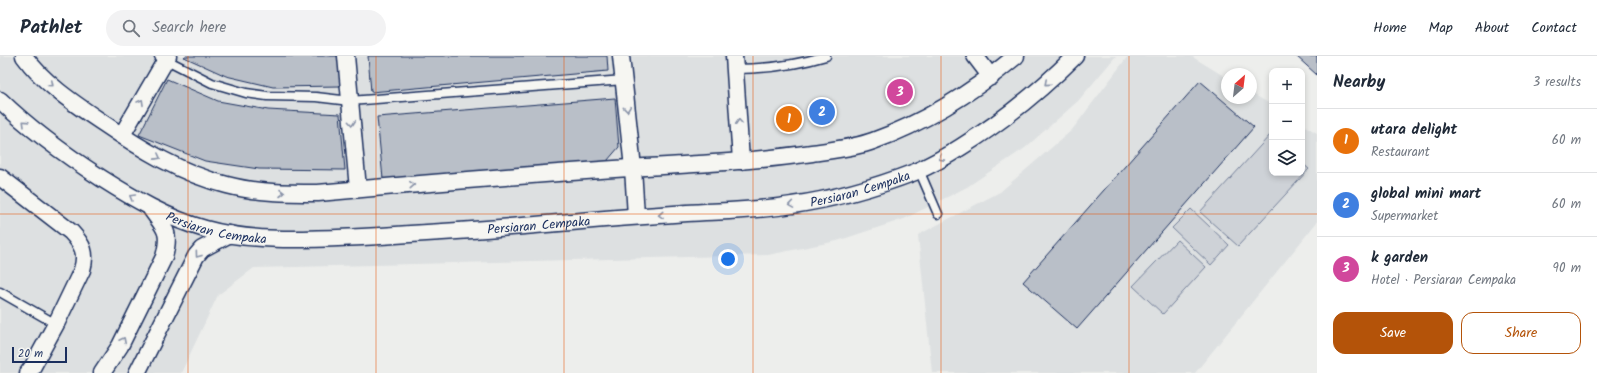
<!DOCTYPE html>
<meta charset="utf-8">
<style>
:root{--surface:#fff;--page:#f2f2f3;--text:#1f2937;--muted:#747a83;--line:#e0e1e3;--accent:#b45309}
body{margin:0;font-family:Kalam,sans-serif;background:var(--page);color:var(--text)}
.controls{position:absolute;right:12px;top:12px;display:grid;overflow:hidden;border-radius:8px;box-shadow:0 2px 6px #0003}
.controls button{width:36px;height:36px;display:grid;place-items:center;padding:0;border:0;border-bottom:1px solid var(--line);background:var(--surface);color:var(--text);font:20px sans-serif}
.compass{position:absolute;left:1221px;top:12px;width:36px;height:36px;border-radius:50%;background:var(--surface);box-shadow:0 2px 6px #0003;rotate:28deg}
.scale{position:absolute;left:12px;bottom:10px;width:55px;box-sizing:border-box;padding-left:4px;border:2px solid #1b2f5e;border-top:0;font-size:11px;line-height:14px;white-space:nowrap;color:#1b2f5e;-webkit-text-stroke:3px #f6f6f2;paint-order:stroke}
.you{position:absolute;left:728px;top:203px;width:14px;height:14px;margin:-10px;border:3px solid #fff;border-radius:50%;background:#1a73e8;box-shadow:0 0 0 6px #1a73e833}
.badge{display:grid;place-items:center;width:26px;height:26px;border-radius:50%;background:var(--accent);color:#fff;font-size:13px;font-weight:700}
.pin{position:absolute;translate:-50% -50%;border:2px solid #fff;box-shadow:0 1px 4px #0006}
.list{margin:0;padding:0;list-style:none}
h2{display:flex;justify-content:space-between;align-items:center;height:52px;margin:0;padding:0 16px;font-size:17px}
h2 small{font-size:13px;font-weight:400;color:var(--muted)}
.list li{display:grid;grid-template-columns:26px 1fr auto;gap:12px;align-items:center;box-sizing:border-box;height:64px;padding:0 16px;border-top:1px solid var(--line)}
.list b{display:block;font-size:15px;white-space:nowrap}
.list p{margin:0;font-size:13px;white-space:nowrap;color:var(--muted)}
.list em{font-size:13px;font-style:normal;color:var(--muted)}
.actions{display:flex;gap:8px;padding:12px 16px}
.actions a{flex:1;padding:9px 0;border:1px solid var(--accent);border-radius:12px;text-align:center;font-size:14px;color:var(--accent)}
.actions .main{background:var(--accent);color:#fff}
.icon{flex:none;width:22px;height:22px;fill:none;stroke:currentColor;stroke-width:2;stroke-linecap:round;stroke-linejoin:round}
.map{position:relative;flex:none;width:1317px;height:317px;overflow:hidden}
header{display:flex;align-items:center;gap:24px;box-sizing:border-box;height:56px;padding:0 20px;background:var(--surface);border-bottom:1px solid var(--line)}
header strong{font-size:19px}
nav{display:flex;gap:22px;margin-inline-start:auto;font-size:14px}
.search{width:280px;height:36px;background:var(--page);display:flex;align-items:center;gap:10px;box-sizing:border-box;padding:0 14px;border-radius:22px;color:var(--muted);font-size:15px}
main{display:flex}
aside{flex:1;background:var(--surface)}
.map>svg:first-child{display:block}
.built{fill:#dde0e1}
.green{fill:#ced2d7;stroke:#74809a}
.building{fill:#b9bfc8;stroke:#1b2f5e}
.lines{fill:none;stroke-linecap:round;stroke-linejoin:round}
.lane-casing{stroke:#1b2f5e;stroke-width:11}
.street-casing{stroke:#1b2f5e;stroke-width:19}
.lane{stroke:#f6f6f2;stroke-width:8}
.street{stroke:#f6f6f2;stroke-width:16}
.oneway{stroke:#8892a8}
.grid{fill:none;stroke:#e8590c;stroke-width:1;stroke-opacity:0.55}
.labels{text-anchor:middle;stroke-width:3.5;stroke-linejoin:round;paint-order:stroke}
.street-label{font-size:13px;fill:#1b2f5e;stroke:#f6f6f2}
</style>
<header>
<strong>Pathlet</strong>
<div class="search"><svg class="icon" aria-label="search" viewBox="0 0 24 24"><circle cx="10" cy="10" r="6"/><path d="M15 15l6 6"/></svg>Search here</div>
<nav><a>Home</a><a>Map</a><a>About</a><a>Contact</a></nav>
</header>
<main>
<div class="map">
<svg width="1317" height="317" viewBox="0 0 1317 317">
<rect width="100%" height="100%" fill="#edeeec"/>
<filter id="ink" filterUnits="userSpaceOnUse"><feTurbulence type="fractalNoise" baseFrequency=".025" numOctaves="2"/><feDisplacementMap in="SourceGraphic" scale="8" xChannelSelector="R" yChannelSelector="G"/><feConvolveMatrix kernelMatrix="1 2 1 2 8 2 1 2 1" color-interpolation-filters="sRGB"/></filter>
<g filter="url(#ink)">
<!-- built -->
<path class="built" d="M 0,0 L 1116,0 L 1078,45 L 1025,92 L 967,131 L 904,163 L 837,185 L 768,199 L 254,212 L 218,239 L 181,317 L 0,317 Z
M 1128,0 L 1191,0 L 1227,22 L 1227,42 L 1251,42 L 1251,37 L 1272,49 L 1272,117 L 1302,117 L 1302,68 L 1317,77 L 1317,166 L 1195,317 L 932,317 L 918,179 L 1000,136 L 1072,74 Z"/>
<!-- green -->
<path class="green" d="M 1271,78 L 1272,117 L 1302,117 L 1302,107 L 1309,113 L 1238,190 L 1200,156 Z
M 1191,153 L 1229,189 L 1211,209 L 1172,172 Z
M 1177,184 L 1206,211 L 1163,258 L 1133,230 Z"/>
<!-- building -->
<path class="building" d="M 185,0 L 338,0 L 341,30 L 273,31 L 226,20 L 184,1 Z
M 368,0 L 607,0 L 608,15 L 371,36 Z
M 1296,0 L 1317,0 L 1317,19 Z
M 167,23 L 218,45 L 268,54 L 340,58 L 345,114 L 259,113 L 205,105 L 139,79 Z
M 1200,25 L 1254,71 L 1077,273 L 1023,226 Z
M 615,42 L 619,91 L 607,105 L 383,123 L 377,61 Z"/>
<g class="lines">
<defs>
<path id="lane" d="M 159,0 L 212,27 L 246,37 L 267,40 L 316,41 L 350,45 L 624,24
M 735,13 C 766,13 796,9 826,0
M 919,114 L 938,158
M 0,236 L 56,268"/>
<g id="street">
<path d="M 24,0 C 44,28 75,48 103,67 C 141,93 182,118 227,129 C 257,137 288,137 318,137 C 427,127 536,118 645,111 C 701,108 757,105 812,97 C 832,94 854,92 873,85 C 926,66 973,36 1016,0"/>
<path d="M 346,0 L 358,133"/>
<path d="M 621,0 L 633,112 L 636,160"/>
<path d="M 734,0 L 741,105"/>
<path d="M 975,0 L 991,21"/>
<path id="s1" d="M 0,44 C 32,75 64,98 101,122 C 134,143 167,162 205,173 C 254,187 312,183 362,181 C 428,177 493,173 559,167 C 602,163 644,160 687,157 C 722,155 757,155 792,149 C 834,143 876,131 915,116 C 931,109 947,100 961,91 C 1003,65 1040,35 1075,0"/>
<path d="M 122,79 L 168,0"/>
<path d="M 0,121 L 71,176 C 83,189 87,197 82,214 L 56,268 L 33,310 L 28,317"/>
<path d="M 102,317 L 120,290 L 164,201 C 171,175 165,173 151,153"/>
<path d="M 137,317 L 196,200 L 202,193 L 230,178"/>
</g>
</defs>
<!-- lane casing -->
<use href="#lane" class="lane-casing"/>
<!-- street casing -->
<use href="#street" class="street-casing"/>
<!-- lane -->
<use href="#lane" class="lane"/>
<!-- street -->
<use href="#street" class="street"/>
</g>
<!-- one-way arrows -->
<defs><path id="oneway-chevron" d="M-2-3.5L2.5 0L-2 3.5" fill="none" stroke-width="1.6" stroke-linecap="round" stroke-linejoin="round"/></defs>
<g class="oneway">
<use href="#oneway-chevron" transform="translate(1047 27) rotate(139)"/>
<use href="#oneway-chevron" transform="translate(51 28) rotate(41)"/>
<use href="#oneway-chevron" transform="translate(141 46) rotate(-60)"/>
<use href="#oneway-chevron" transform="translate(627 53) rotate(84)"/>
<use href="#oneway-chevron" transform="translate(739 66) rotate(-94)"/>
<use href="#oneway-chevron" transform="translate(25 67) rotate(-136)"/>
<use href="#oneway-chevron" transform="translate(352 67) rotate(85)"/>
<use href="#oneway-chevron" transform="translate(158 101) rotate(28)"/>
<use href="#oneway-chevron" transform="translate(941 102) rotate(152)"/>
<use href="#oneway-chevron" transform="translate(412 129) rotate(-4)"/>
<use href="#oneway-chevron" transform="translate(282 137)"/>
<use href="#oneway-chevron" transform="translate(132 141) rotate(-150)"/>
<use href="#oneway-chevron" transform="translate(791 149) rotate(171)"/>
<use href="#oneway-chevron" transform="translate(661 159) rotate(177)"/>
<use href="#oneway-chevron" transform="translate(198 199) rotate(126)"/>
<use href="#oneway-chevron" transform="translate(123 284) rotate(-63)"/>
</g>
</g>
<!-- grid -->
<path class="grid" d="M 188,0 L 188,317M 376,0 L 376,317M 564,0 L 564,317M 753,0 L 753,317M 941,0 L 941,317M 1129,0 L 1129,317M 0,158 L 1317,158"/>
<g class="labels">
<!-- street labels -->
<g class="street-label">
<text dy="5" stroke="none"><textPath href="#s1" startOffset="903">Persiaran Cempaka</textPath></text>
<text dy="5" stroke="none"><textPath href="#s1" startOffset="579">Persiaran Cempaka</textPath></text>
<text dy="5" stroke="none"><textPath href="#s1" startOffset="255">Persiaran Cempaka</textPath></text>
</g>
</g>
</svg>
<div class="controls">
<button>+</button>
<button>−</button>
<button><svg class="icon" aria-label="layers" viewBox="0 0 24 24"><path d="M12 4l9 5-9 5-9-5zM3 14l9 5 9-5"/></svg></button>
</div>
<svg class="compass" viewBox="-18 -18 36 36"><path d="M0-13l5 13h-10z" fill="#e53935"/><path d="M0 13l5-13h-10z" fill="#747a83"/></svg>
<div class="scale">20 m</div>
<div class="you"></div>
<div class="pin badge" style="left:789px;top:63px;background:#e8710a">1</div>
<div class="pin badge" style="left:822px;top:56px;background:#3f7fe0">2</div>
<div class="pin badge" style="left:900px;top:36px;background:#d1479c">3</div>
</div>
<aside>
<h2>Nearby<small>3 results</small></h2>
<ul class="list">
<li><span class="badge" style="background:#e8710a">1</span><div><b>utara delight</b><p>Restaurant</p></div><em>60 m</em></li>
<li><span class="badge" style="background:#3f7fe0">2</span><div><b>global mini mart</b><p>Supermarket</p></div><em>60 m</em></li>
<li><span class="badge" style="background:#d1479c">3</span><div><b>k garden</b><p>Hotel · Persiaran Cempaka</p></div><em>90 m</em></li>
</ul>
<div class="actions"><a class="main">Save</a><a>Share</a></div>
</aside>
</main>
